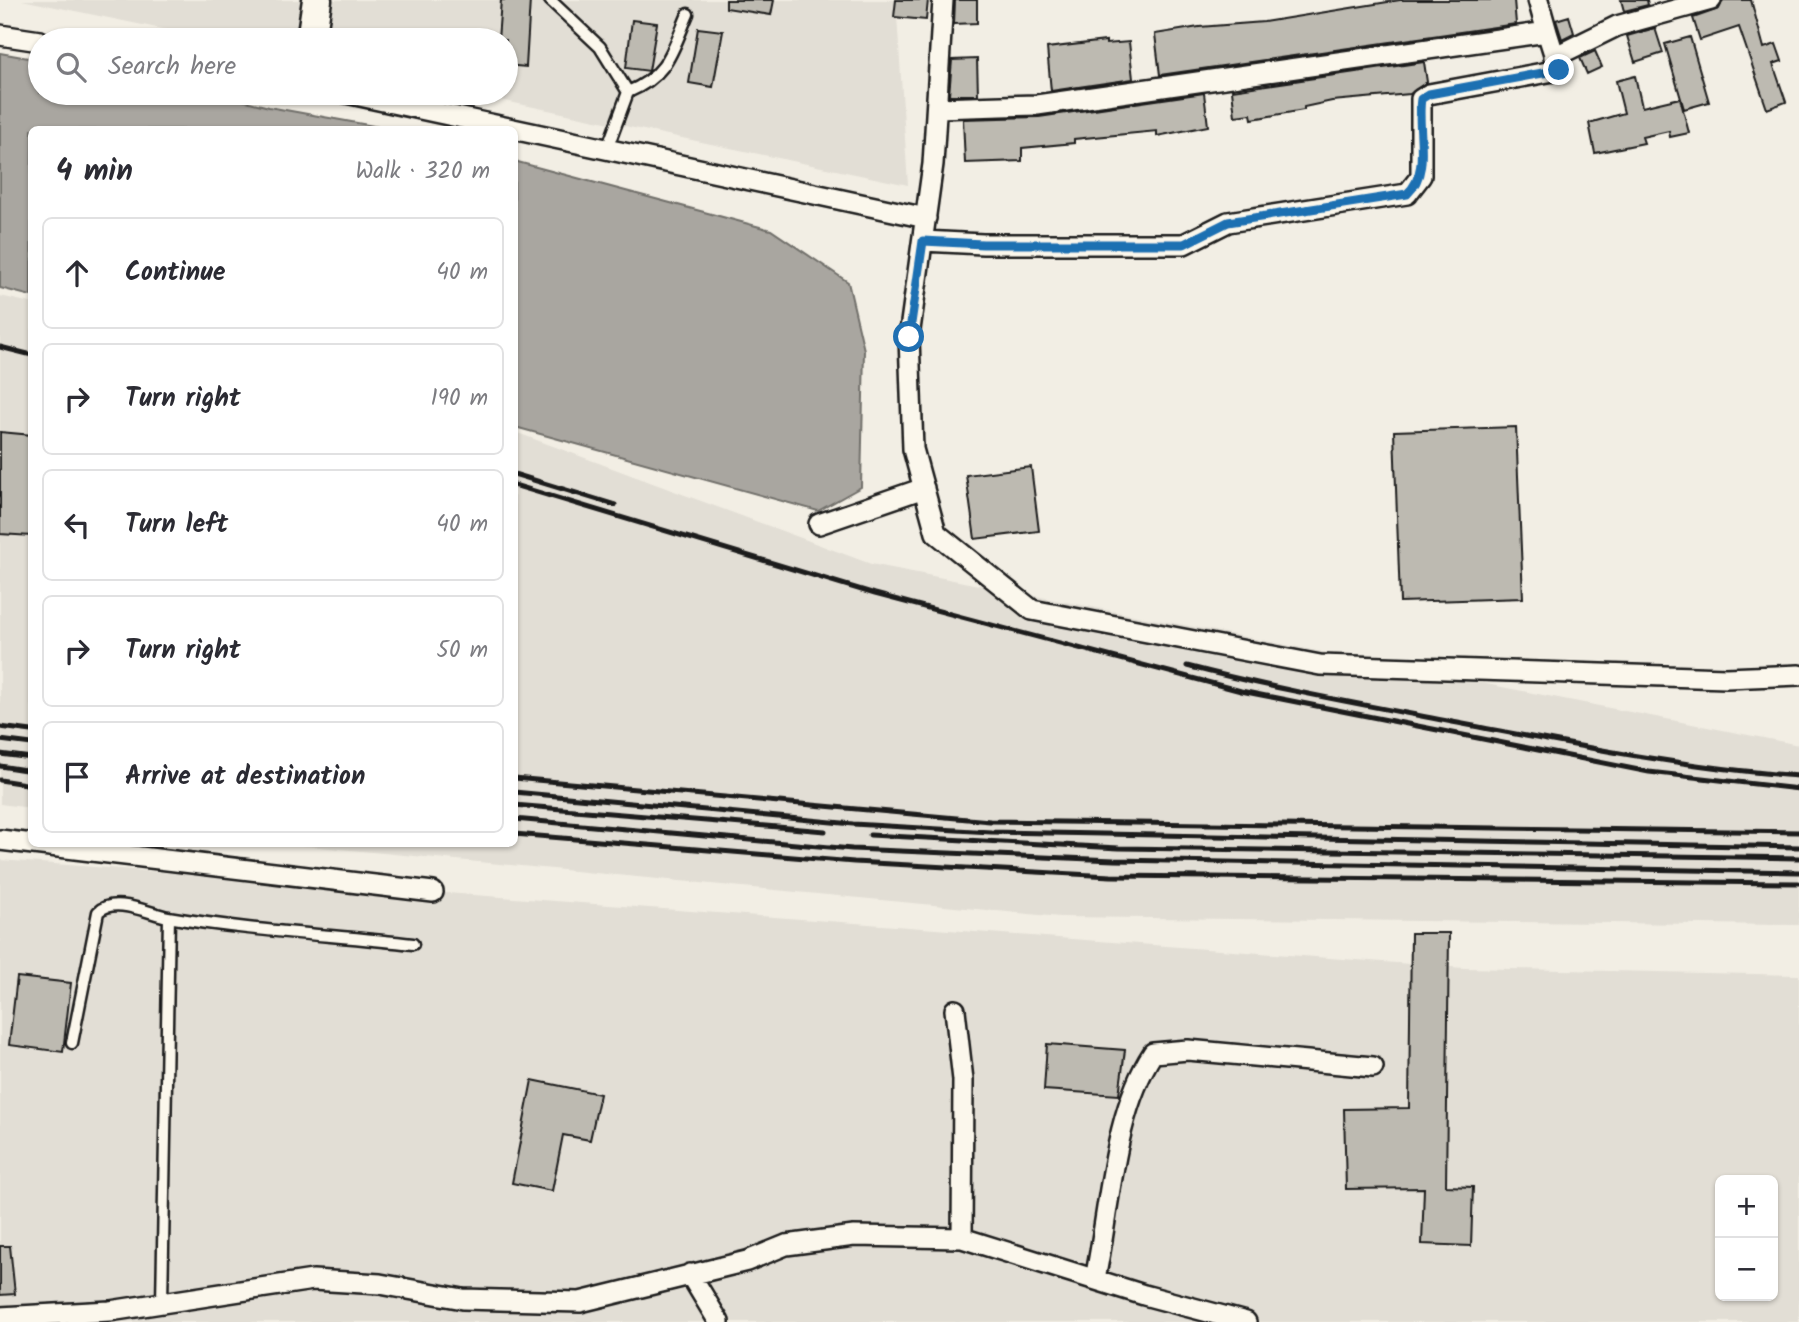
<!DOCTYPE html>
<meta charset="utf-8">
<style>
:root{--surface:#fff;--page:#f2f2f3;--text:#2b2b33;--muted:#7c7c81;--line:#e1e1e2}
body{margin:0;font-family:Kalam,sans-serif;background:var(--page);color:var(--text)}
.controls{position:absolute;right:21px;bottom:21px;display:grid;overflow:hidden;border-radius:10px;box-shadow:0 2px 5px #0004}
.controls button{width:63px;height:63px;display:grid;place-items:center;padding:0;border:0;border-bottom:2px solid var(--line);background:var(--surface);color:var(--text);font:35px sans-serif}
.stop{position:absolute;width:21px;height:21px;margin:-16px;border:5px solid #1f6fb2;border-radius:50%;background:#fff}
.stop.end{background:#1f6fb2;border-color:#fff;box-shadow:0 2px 7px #0008}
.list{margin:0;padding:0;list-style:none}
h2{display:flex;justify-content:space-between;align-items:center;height:91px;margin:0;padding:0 28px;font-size:30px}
h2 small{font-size:23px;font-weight:400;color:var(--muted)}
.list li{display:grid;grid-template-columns:46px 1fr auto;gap:21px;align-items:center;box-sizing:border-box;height:112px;margin:0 14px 14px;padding:0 14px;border:2px solid var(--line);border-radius:10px}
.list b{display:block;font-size:26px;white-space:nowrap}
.list em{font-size:23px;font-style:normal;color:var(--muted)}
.icon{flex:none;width:38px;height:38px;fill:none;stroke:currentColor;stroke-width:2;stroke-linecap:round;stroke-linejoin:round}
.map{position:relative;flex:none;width:1799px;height:1322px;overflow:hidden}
.search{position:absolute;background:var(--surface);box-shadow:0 2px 5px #0004;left:28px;top:28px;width:490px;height:77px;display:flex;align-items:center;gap:18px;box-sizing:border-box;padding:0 24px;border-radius:38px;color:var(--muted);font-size:26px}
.panel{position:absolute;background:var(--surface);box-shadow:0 2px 5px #0004;left:28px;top:126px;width:490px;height:721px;border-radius:10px}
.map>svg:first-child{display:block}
.built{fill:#e2ded5;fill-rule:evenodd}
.water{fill:#a9a6a0;stroke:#716f6b;stroke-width:2}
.building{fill:#bdbab1;stroke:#1c1c1c;stroke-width:2}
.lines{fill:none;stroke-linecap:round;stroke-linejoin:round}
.lane-casing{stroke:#1c1c1c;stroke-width:15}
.street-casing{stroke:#1c1c1c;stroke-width:24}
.secondary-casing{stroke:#1c1c1c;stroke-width:33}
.lane{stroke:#fbf7ec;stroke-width:10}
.street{stroke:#fbf7ec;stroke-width:19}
.secondary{stroke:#fbf7ec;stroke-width:28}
.rail{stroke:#1c1c1c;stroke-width:5}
.route{stroke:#1f6fb2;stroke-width:9}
</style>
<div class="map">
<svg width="1799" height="1322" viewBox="0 0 1799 1322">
<rect width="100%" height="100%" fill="#f2eee4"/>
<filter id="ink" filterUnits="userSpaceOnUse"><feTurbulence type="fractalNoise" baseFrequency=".0143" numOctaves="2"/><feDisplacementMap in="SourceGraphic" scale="14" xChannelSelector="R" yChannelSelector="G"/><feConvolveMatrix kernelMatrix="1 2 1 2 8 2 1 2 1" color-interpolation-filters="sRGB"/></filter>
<g filter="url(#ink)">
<!-- built -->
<path class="built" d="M 22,0 L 896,0 L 908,185 L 466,93 L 506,93 L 506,40 L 215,40 Z
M 0,296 L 31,303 L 31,808 L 0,804 Z
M 515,432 L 871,564 L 1799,745 L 1799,925 L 1060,917 L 287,844 L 514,844 Z
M 0,860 L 1464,968 L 1799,975 L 1799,1322 L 0,1322 ZM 1720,1180 L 1773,1180 L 1773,1296 L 1720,1296 Z"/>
<!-- water -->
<path class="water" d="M 0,53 L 40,60 L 40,93 L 216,93 L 269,107 L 390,129 L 32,130 L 31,296 L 0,288 Z
M 514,161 L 771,230 L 848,282 L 864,350 L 861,487 L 818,511 L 515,427 Z"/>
<!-- building -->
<path class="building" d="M 501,0 L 530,0 L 526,67 L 506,65 L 506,40 L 498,40 Z
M 726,0 L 774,0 L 771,15 L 726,8 Z
M 896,0 L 928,0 L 926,20 L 894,17 Z
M 955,0 L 977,0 L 977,23 L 954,24 Z
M 1400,0 L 1514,0 L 1516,24 L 1160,75 L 1155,34 L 1199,27 L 1264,22 Z
M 1621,0 L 1647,0 L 1648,5 L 1624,11 Z
M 1723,0 L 1751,0 L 1764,48 L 1776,44 L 1782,61 L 1773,64 L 1786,102 L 1767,109 L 1739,27 L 1700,40 L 1693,18 L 1719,9 Z
M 1569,16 L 1574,33 L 1562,39 L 1556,20 Z
M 632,20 L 657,23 L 649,71 L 626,68 Z
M 698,28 L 723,31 L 713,87 L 689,83 Z
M 1655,28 L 1663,53 L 1635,62 L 1627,36 Z
M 1690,37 L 1709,102 L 1684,109 L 1665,44 Z
M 1106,41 L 1106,44 L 1129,42 L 1133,79 L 1051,91 L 1047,48 Z
M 1595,51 L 1602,67 L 1587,74 L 1580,58 Z
M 977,59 L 978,95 L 949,95 L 952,60 Z
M 1424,62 L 1427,82 L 1410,94 L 1332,101 L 1304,107 L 1304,110 L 1252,119 L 1251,114 L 1235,116 L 1232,90 Z
M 1635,76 L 1642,107 L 1680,98 L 1689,133 L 1670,137 L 1669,131 L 1642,137 L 1644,143 L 1595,153 L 1589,123 L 1624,113 L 1616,81 Z
M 1204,93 L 1208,126 L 1157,136 L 1157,131 L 1074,139 L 1074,143 L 1022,148 L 1022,161 L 965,163 L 963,119 L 1039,117 Z
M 1516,427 L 1523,598 L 1400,602 L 1394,431 Z
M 0,432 L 32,435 L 32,536 L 0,534 Z
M 1031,467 L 1039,531 L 975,539 L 966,475 Z
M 1411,933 L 1449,933 L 1446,1186 L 1473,1187 L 1471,1246 L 1422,1244 L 1424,1188 L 1346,1189 L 1344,1109 L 1409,1108 Z
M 17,977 L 71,983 L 63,1052 L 9,1045 Z
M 1047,1044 L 1125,1050 L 1119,1095 L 1044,1090 Z
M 532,1080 L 600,1094 L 590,1140 L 563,1135 L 552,1191 L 512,1183 Z
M 0,1246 L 10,1246 L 15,1294 L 0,1295 Z"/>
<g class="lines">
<defs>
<path id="lane" d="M 550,0 L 600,47 L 628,92 L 607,149
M 628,92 C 668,76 672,51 688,14
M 72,1043 L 98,912 C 114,896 148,913 168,917 C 249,931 332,935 413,944
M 162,1303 L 169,917"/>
<path id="street" d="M 943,0 L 933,164 L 909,337 L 913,449 L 936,533 L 1032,610 L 1320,665 L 1726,678 L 1799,675
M 1538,0 L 1547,32
M 0,35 L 40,41
M 1554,57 L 1617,26 L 1711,0
M 346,93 L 926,218
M 923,241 L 983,244 L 1184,244 L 1228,222 L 1407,194 L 1421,176 L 1421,99 L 1429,94 L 1559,70 L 1547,32 L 1037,105 L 937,108
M 819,524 L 924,488
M 0,840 L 433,892
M 955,1010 L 963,1080 L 962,1238
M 690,1274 L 719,1322
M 1095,1279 C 1110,1208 1113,1114 1153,1053 L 1188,1050 L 1373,1067
M 0,1317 L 110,1311 L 313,1280 L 380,1284 L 463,1299 L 580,1302 L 747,1261 L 786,1245 L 854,1236 L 962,1238 L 1144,1295 L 1246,1322"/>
<path id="secondary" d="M 311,40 L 317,0"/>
</defs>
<!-- lane casing -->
<use href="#lane" class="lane-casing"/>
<!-- street casing -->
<use href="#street" class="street-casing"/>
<!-- secondary casing -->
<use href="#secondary" class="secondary-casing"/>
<!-- lane -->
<use href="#lane" class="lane"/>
<!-- street -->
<use href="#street" class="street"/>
<!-- secondary -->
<use href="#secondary" class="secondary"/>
<!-- rail -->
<path class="rail" d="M 0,347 L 32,355
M 514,474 L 615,505
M 514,485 L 875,594 L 1241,691 L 1649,772 L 1799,789
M 1187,666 C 1278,690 1371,706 1463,724 C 1574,745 1686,768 1799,776
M 0,727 L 32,731
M 0,740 L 32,744
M 0,754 L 32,758
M 0,766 L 32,771
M 514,778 L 990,821 L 1799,832
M 0,780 L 32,785
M 514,792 L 853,824 L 991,832 L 1799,847
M 514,805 L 825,831
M 514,819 L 852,849 L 1114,860 L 1799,872
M 514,834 L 854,862 L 1111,876 L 1799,883
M 870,835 L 1119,848 L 1799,858"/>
</g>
</g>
<g class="lines" filter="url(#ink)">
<!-- route -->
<path class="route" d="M 909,337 L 923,241 L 983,244 L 1184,244 L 1228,222 L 1407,194 C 1432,172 1416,129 1421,99 L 1429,94 L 1559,70"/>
</g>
</svg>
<div class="controls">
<button>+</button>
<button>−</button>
</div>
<div class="stop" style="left:909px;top:337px"></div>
<div class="stop end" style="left:1559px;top:70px"></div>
<div class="search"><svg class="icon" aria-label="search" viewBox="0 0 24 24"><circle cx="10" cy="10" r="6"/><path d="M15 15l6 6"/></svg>Search here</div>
<section class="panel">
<h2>4 min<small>Walk · 320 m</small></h2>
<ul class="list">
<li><svg class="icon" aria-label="ahead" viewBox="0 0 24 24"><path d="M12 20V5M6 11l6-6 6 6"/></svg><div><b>Continue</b></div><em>40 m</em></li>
<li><svg class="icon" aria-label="right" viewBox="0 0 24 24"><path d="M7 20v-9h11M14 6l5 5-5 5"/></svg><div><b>Turn right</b></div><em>190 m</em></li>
<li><svg class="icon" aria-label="left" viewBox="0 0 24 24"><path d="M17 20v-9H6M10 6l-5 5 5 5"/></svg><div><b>Turn left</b></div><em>40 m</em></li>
<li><svg class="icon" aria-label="right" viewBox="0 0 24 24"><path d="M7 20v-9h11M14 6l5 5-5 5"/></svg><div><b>Turn right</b></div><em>50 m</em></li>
<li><svg class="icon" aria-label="arrive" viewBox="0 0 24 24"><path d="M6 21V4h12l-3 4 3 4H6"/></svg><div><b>Arrive at destination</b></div></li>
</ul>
</section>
</div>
